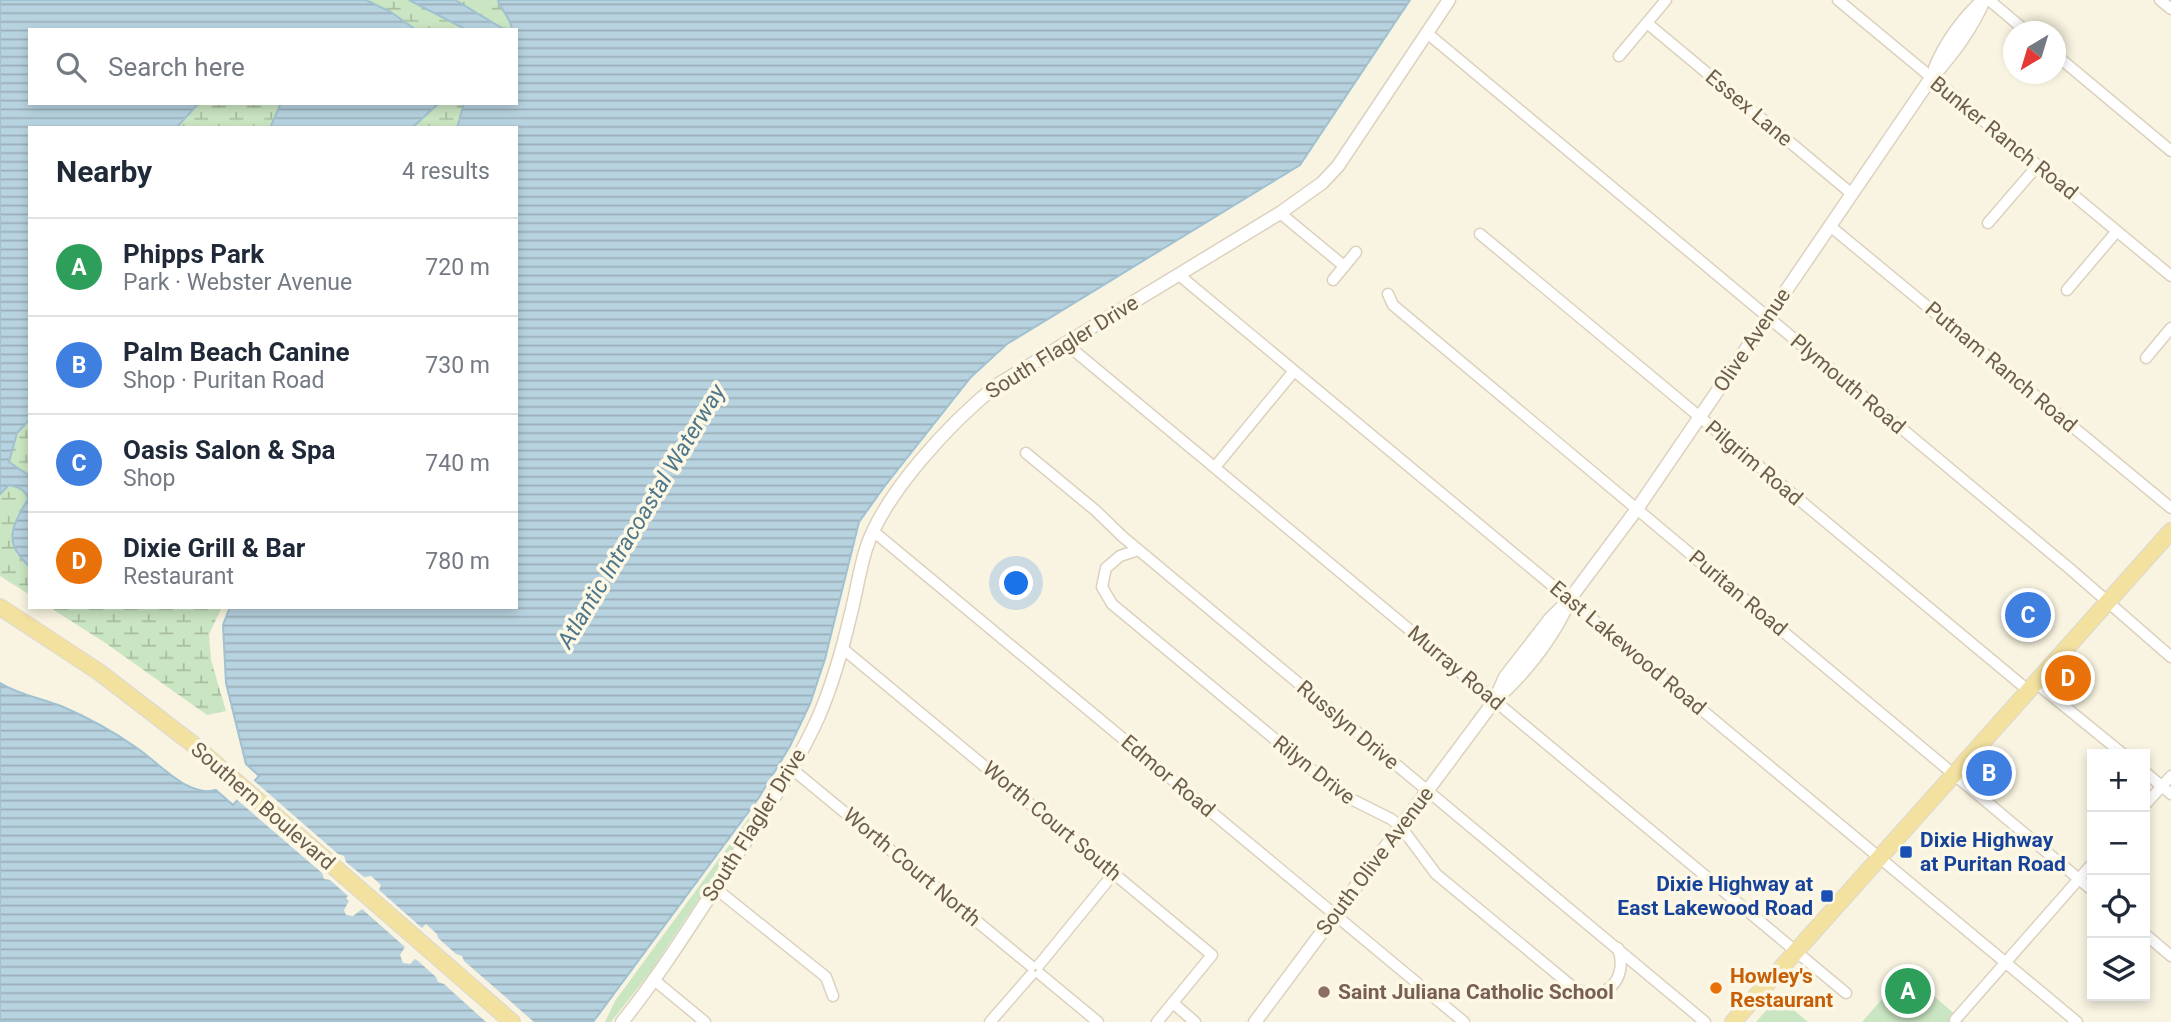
<!DOCTYPE html>
<meta charset="utf-8">
<style>
:root{--surface:#fff;--page:#f6f6f7;--text:#1f2937;--muted:#747a83;--line:#e0e1e3;--accent:#111827}
body{margin:0;font-family:Roboto,sans-serif;background:var(--page);color:var(--text)}
.controls{position:absolute;right:21px;bottom:21px;display:grid;overflow:hidden;border-radius:0px;box-shadow:0 4px 10px #0003}
.controls button{width:63px;height:63px;display:grid;place-items:center;padding:0;border:0;border-bottom:2px solid var(--line);background:var(--surface);color:var(--text);font:35px sans-serif}
.compass{position:absolute;left:2003px;top:21px;width:63px;height:63px;border-radius:50%;background:var(--surface);box-shadow:0 4px 10px #0003;rotate:218deg}
.you{position:absolute;left:1017px;top:584px;width:24px;height:24px;margin:-18px;border:5px solid #fff;border-radius:50%;background:#1a73e8;box-shadow:0 0 0 10px #1a73e833}
.badge{display:grid;place-items:center;width:46px;height:46px;border-radius:50%;background:var(--accent);color:#fff;font-size:23px;font-weight:700}
.pin{position:absolute;translate:-50% -50%;border:4px solid #fff;box-shadow:0 2px 7px #0006}
.list{margin:0;padding:0;list-style:none}
h2{display:flex;justify-content:space-between;align-items:center;height:91px;margin:0;padding:0 28px;font-size:30px}
h2 small{font-size:23px;font-weight:400;color:var(--muted)}
.list li{display:grid;grid-template-columns:46px 1fr auto;gap:21px;align-items:center;box-sizing:border-box;height:98px;padding:0 28px;border-top:2px solid var(--line)}
.list b{display:block;font-size:26px;white-space:nowrap}
.list p{margin:0;font-size:23px;white-space:nowrap;color:var(--muted)}
.list em{font-size:23px;font-style:normal;color:var(--muted)}
.icon{flex:none;width:38px;height:38px;fill:none;stroke:currentColor;stroke-width:2;stroke-linecap:round;stroke-linejoin:round}
.map{position:relative;flex:none;width:2171px;height:1022px;overflow:hidden}
.search{position:absolute;background:var(--surface);box-shadow:0 4px 10px #0003;left:28px;top:28px;width:490px;height:77px;display:flex;align-items:center;gap:18px;box-sizing:border-box;padding:0 24px;border-radius:0px;color:var(--muted);font-size:26px}
.panel{position:absolute;background:var(--surface);box-shadow:0 4px 10px #0003;left:28px;top:126px;width:490px;height:483px;border-radius:0px}
.map>svg:first-child{display:block}
.green{fill:#cae5c2}
.wetland{fill:url(#wetland-marsh)}
.water{fill:url(#water-rules);stroke:#a0c1d1;stroke-width:2}
.pier{fill:#f9f4e1}
.lines{fill:none;stroke-linecap:round;stroke-linejoin:round}
.minor-casing{stroke:#dcd1be;stroke-width:13}
.tertiary-casing{stroke:#dcd1be;stroke-width:15}
.primary-casing{stroke:#dcd8d4;stroke-width:18}
.minor{stroke:#fff;stroke-width:10}
.tertiary{stroke:#fff;stroke-width:12}
.primary{stroke:#f2e19f;stroke-width:16}
.transit-dot{fill:#1a4fb4;stroke:#fdf8e6;stroke-width:2.5}
.food-dot{fill:#e8710a;stroke:#fdf8e6;stroke-width:2.5}
.education-dot{fill:#8d6e63;stroke:#fdf8e6;stroke-width:2.5}
.labels{text-anchor:middle;stroke-width:7;stroke-linejoin:round;paint-order:stroke}
.street-label{font-size:21px;fill:#6d5d4b;stroke:#fdf8e6}
.transit-label{font-size:21px;font-weight:bold;fill:#164399;stroke:#fdf8e6;text-anchor:start}
.food-label{font-size:21px;font-weight:bold;fill:#c56008;stroke:#fdf8e6;text-anchor:start}
.education-label{font-size:21px;font-weight:bold;fill:#785e54;stroke:#fdf8e6;text-anchor:start}
.water-label{font-size:23px;font-style:italic;fill:#4e778c;stroke:#fdf8e6}
</style>
<div class="map">
<svg width="2171" height="1022" viewBox="0 0 2171 1022">
<defs>
<pattern id="wetland-marsh" width="20" height="14" patternUnits="userSpaceOnUse" patternTransform="scale(1.75)"><rect width="20" height="14" fill="#cae5c2"/><path d="M1 5h8M5 5V1M11 12h8M15 12V8" fill="none" stroke="#a8bda0"/></pattern>
<pattern id="water-rules" width="6" height="5" patternUnits="userSpaceOnUse" patternTransform="scale(1.75)"><rect width="6" height="5" fill="#b8d3e0"/><path d="M0 2.5h6" fill="none" stroke="#9aaeb8"/></pattern>
</defs>
<rect width="100%" height="100%" fill="#f9f4e1"/>
<!-- green -->
<path class="green" d="M 779,774 L 781,776 L 651,971 L 611,1022 L 605,1022 L 615,1001 L 749,818 Z
M 1906,972 L 1964,1022 L 1862,1022 Z
M 1778,997 L 1808,1022 L 1756,1022 Z"/>
<!-- wetland -->
<path class="wetland" d="M 366,0 L 409,0 L 467,30 L 416,30 L 391,12 Z
M 455,0 L 498,0 C 502,11 511,19 513,30 L 502,28 Z
M 199,103 L 281,103 L 270,128 L 176,128 Z
M 439,103 L 464,103 L 457,128 L 412,128 Z
M 30,419 L 30,476 L 29,476 L 9,463 L 17,433 Z
M 9,485 C 18,487 25,489 28,499 L 16,554 L 30,567 L 30,595 L 0,576 L 0,494 Z
M 49,607 L 222,607 L 209,634 L 211,660 L 226,711 L 207,715 L 104,642 Z"/>
<!-- water -->
<path class="water" d="M 0,0 L 366,0 L 391,12 L 416,30 L 30,30 L 30,103 L 199,103 L 176,128 L 30,128 L 30,419 L 17,433 L 9,462 L 30,476 L 30,567 C 2,542 12,527 28,499 C 25,489 18,487 9,485 L 0,494 Z
M 409,0 L 455,0 L 502,28 L 512,30 C 512,20 501,10 498,0 L 1410,0 L 1300,165 L 1007,344 L 971,377 L 884,487 L 859,522 L 825,659 L 810,704 L 790,746 L 758,799 L 593,1022 L 0,1022 L 0,683 C 20,695 40,698 61,706 C 87,717 114,732 137,748 C 159,763 188,798 216,790 L 233,805 L 259,776 L 246,764 L 226,683 L 223,625 L 230,607 L 516,607 L 516,128 L 457,128 L 464,103 L 516,103 L 516,30 L 467,30 Z
M 281,103 L 439,103 L 412,128 L 270,128 Z"/>
<!-- pier -->
<path class="pier" d="M 252,779 L 338,854 L 344,856 L 346,862 L 364,877 L 371,876 L 381,885 L 379,890 L 422,928 L 426,924 L 437,934 L 438,938 L 456,954 L 462,956 L 464,961 L 534,1022 L 486,1022 L 444,984 L 438,982 L 436,977 L 418,961 L 415,959 L 410,964 L 403,963 L 400,955 L 405,947 L 362,909 L 353,916 L 346,915 L 344,910 L 349,901 L 346,898 L 348,896 L 330,880 L 324,879 L 322,873 L 235,798 Z"/>
<g class="lines">
<defs>
<path id="minor" d="M 1838,0 L 2171,276
M 1989,0 L 2027,32
M 2160,0 L 2171,9
M 1647,23 L 1852,194
M 1427,33 L 2069,568 L 2171,657
M 2056,55 L 2171,151
M 1619,56 L 1666,0
M 1280,213 L 1344,266
M 1988,223 L 2038,165
M 1830,226 L 2171,508
M 1480,234 L 2029,691
M 1179,275 L 2077,1022
M 1333,280 L 1356,252
M 2067,290 L 2117,231
M 1388,294 L 1393,305 L 2092,890
M 1065,343 L 1846,993
M 2146,358 L 2171,328
M 1026,453 L 1095,510 L 1123,537 L 1705,1022
M 1215,467 L 1294,371
M 873,531 L 1464,1022
M 1138,550 L 1120,556 L 1106,568 L 1102,587 L 1112,604 L 1341,794 L 1391,819 L 1401,827 L 1436,874 L 1574,988 C 1605,1005 1629,979 1618,948
M 842,648 L 1212,955 L 1157,1022
M 2036,683 L 2123,754
M 792,769 L 1031,966
M 2145,772 L 2171,794
M 2145,805 L 2171,776
M 715,888 L 826,977 L 833,996
M 2145,934 L 2171,956
M 1039,965 L 1114,873
M 1040,974 L 1098,1022
M 653,979 L 705,1022
M 1173,1003 L 1195,1022
M 1955,1020 L 2092,864
M 990,1022 L 1031,975"/>
<path id="tertiary" d="M 1935,68 C 1945,44 1960,23 1978,5
M 1495,700 L 1505,677 L 1550,619 L 1569,600 L 1637,509 L 1931,78 C 1953,54 1971,30 1984,0
M 622,1022 C 660,975 692,923 725,873 C 758,822 793,773 818,718 C 832,686 842,651 850,617 C 856,595 859,571 866,549 C 884,493 951,422 997,385 L 1280,213 L 1322,183 L 1338,166 L 1449,0
M 1255,1022 L 1495,700 C 1522,676 1549,643 1565,610"/>
<path id="primary" d="M 0,607 L 99,672 L 194,745 L 512,1022
M 1733,1022 L 2171,531"/>
</defs>
<!-- minor casing -->
<use href="#minor" class="minor-casing"/>
<!-- tertiary casing -->
<use href="#tertiary" class="tertiary-casing"/>
<!-- primary casing -->
<use href="#primary" class="primary-casing"/>
<!-- minor -->
<use href="#minor" class="minor"/>
<!-- tertiary -->
<use href="#tertiary" class="tertiary"/>
<!-- primary -->
<use href="#primary" class="primary"/>
</g>
<!-- markers -->
<g class="transit-dot">
<rect x="1899" y="845" width="14" height="14" rx="3.5"/>
<rect x="1820" y="889" width="14" height="14" rx="3.5"/>
</g>
<circle class="food-dot" cx="1716" cy="988" r="7"/>
<circle class="education-dot" cx="1324" cy="992" r="7"/>
<g class="labels">
<!-- street labels -->
<g class="street-label">
<text transform="translate(1749 108) rotate(40)" y="7">Essex Lane</text>
<text transform="translate(2004 138) rotate(39)" y="7">Bunker Ranch Road</text>
<text transform="translate(1752 340) rotate(-56)" y="7">Olive Avenue</text>
<text transform="translate(1062 347) rotate(-32)" y="7">South Flagler Drive</text>
<text transform="translate(2001 367) rotate(40)" y="7">Putnam Ranch Road</text>
<text transform="translate(1848 384) rotate(40)" y="7">Plymouth Road</text>
<text transform="translate(1754 463) rotate(40)" y="7">Pilgrim Road</text>
<text transform="translate(1738 593) rotate(40)" y="7">Puritan Road</text>
<text transform="translate(1628 648) rotate(40)" y="7">East Lakewood Road</text>
<text transform="translate(1456 668) rotate(40)" y="7">Murray Road</text>
<text transform="translate(1348 725) rotate(40)" y="7">Russlyn Drive</text>
<text transform="translate(1314 770) rotate(38)" y="7">Rilyn Drive</text>
<text transform="translate(1168 776) rotate(40)" y="7">Edmor Road</text>
<text transform="translate(263 806) rotate(41)" y="7">Southern Boulevard</text>
<text transform="translate(1052 821) rotate(40)" y="7">Worth Court South</text>
<text transform="translate(754 825) rotate(-58)" y="7">South Flagler Drive</text>
<text transform="translate(1375 861) rotate(-53)" y="7">South Olive Avenue</text>
<text transform="translate(912 867) rotate(40)" y="7">Worth Court North</text>
</g>
<!-- transit labels -->
<g class="transit-label">
<text x="1920" y="847">Dixie Highway<tspan x="1920" dy="24">at Puritan Road</tspan></text>
<text x="1813" y="891" text-anchor="end">Dixie Highway at<tspan x="1813" dy="24">East Lakewood Road</tspan></text>
</g>
<!-- food labels -->
<g class="food-label">
<text x="1730" y="983">Howley's<tspan x="1730" dy="24">Restaurant</tspan></text>
</g>
<!-- education labels -->
<g class="education-label">
<text x="1338" y="999">Saint Juliana Catholic School</text>
</g>
<!-- water labels -->
<g class="water-label">
<text transform="translate(641 516) rotate(-59)" y="8">Atlantic Intracoastal Waterway</text>
</g>
</g>
</svg>
<div class="controls">
<button>+</button>
<button>−</button>
<button><svg class="icon" aria-label="locate" viewBox="0 0 24 24"><circle cx="12" cy="12" r="6"/><path d="M12 2v4M12 18v4M2 12h4M18 12h4"/></svg></button>
<button><svg class="icon" aria-label="layers" viewBox="0 0 24 24"><path d="M12 4l9 5-9 5-9-5zM3 14l9 5 9-5"/></svg></button>
</div>
<svg class="compass" viewBox="-18 -18 36 36"><path d="M0-13l5 13h-10z" fill="#e53935"/><path d="M0 13l5-13h-10z" fill="#747a83"/></svg>
<div class="you"></div>
<div class="pin badge" style="left:1908px;top:991px;background:#2e9e5b">A</div>
<div class="pin badge" style="left:1989px;top:773px;background:#3f7fe0">B</div>
<div class="pin badge" style="left:2028px;top:615px;background:#3f7fe0">C</div>
<div class="pin badge" style="left:2068px;top:678px;background:#e8710a">D</div>
<div class="search"><svg class="icon" aria-label="search" viewBox="0 0 24 24"><circle cx="10" cy="10" r="6"/><path d="M15 15l6 6"/></svg>Search here</div>
<section class="panel">
<h2>Nearby<small>4 results</small></h2>
<ul class="list">
<li><span class="badge" style="background:#2e9e5b">A</span><div><b>Phipps Park</b><p>Park · Webster Avenue</p></div><em>720 m</em></li>
<li><span class="badge" style="background:#3f7fe0">B</span><div><b>Palm Beach Canine</b><p>Shop · Puritan Road</p></div><em>730 m</em></li>
<li><span class="badge" style="background:#3f7fe0">C</span><div><b>Oasis Salon &amp; Spa</b><p>Shop</p></div><em>740 m</em></li>
<li><span class="badge" style="background:#e8710a">D</span><div><b>Dixie Grill &amp; Bar</b><p>Restaurant</p></div><em>780 m</em></li>
</ul>
</section>
</div>
